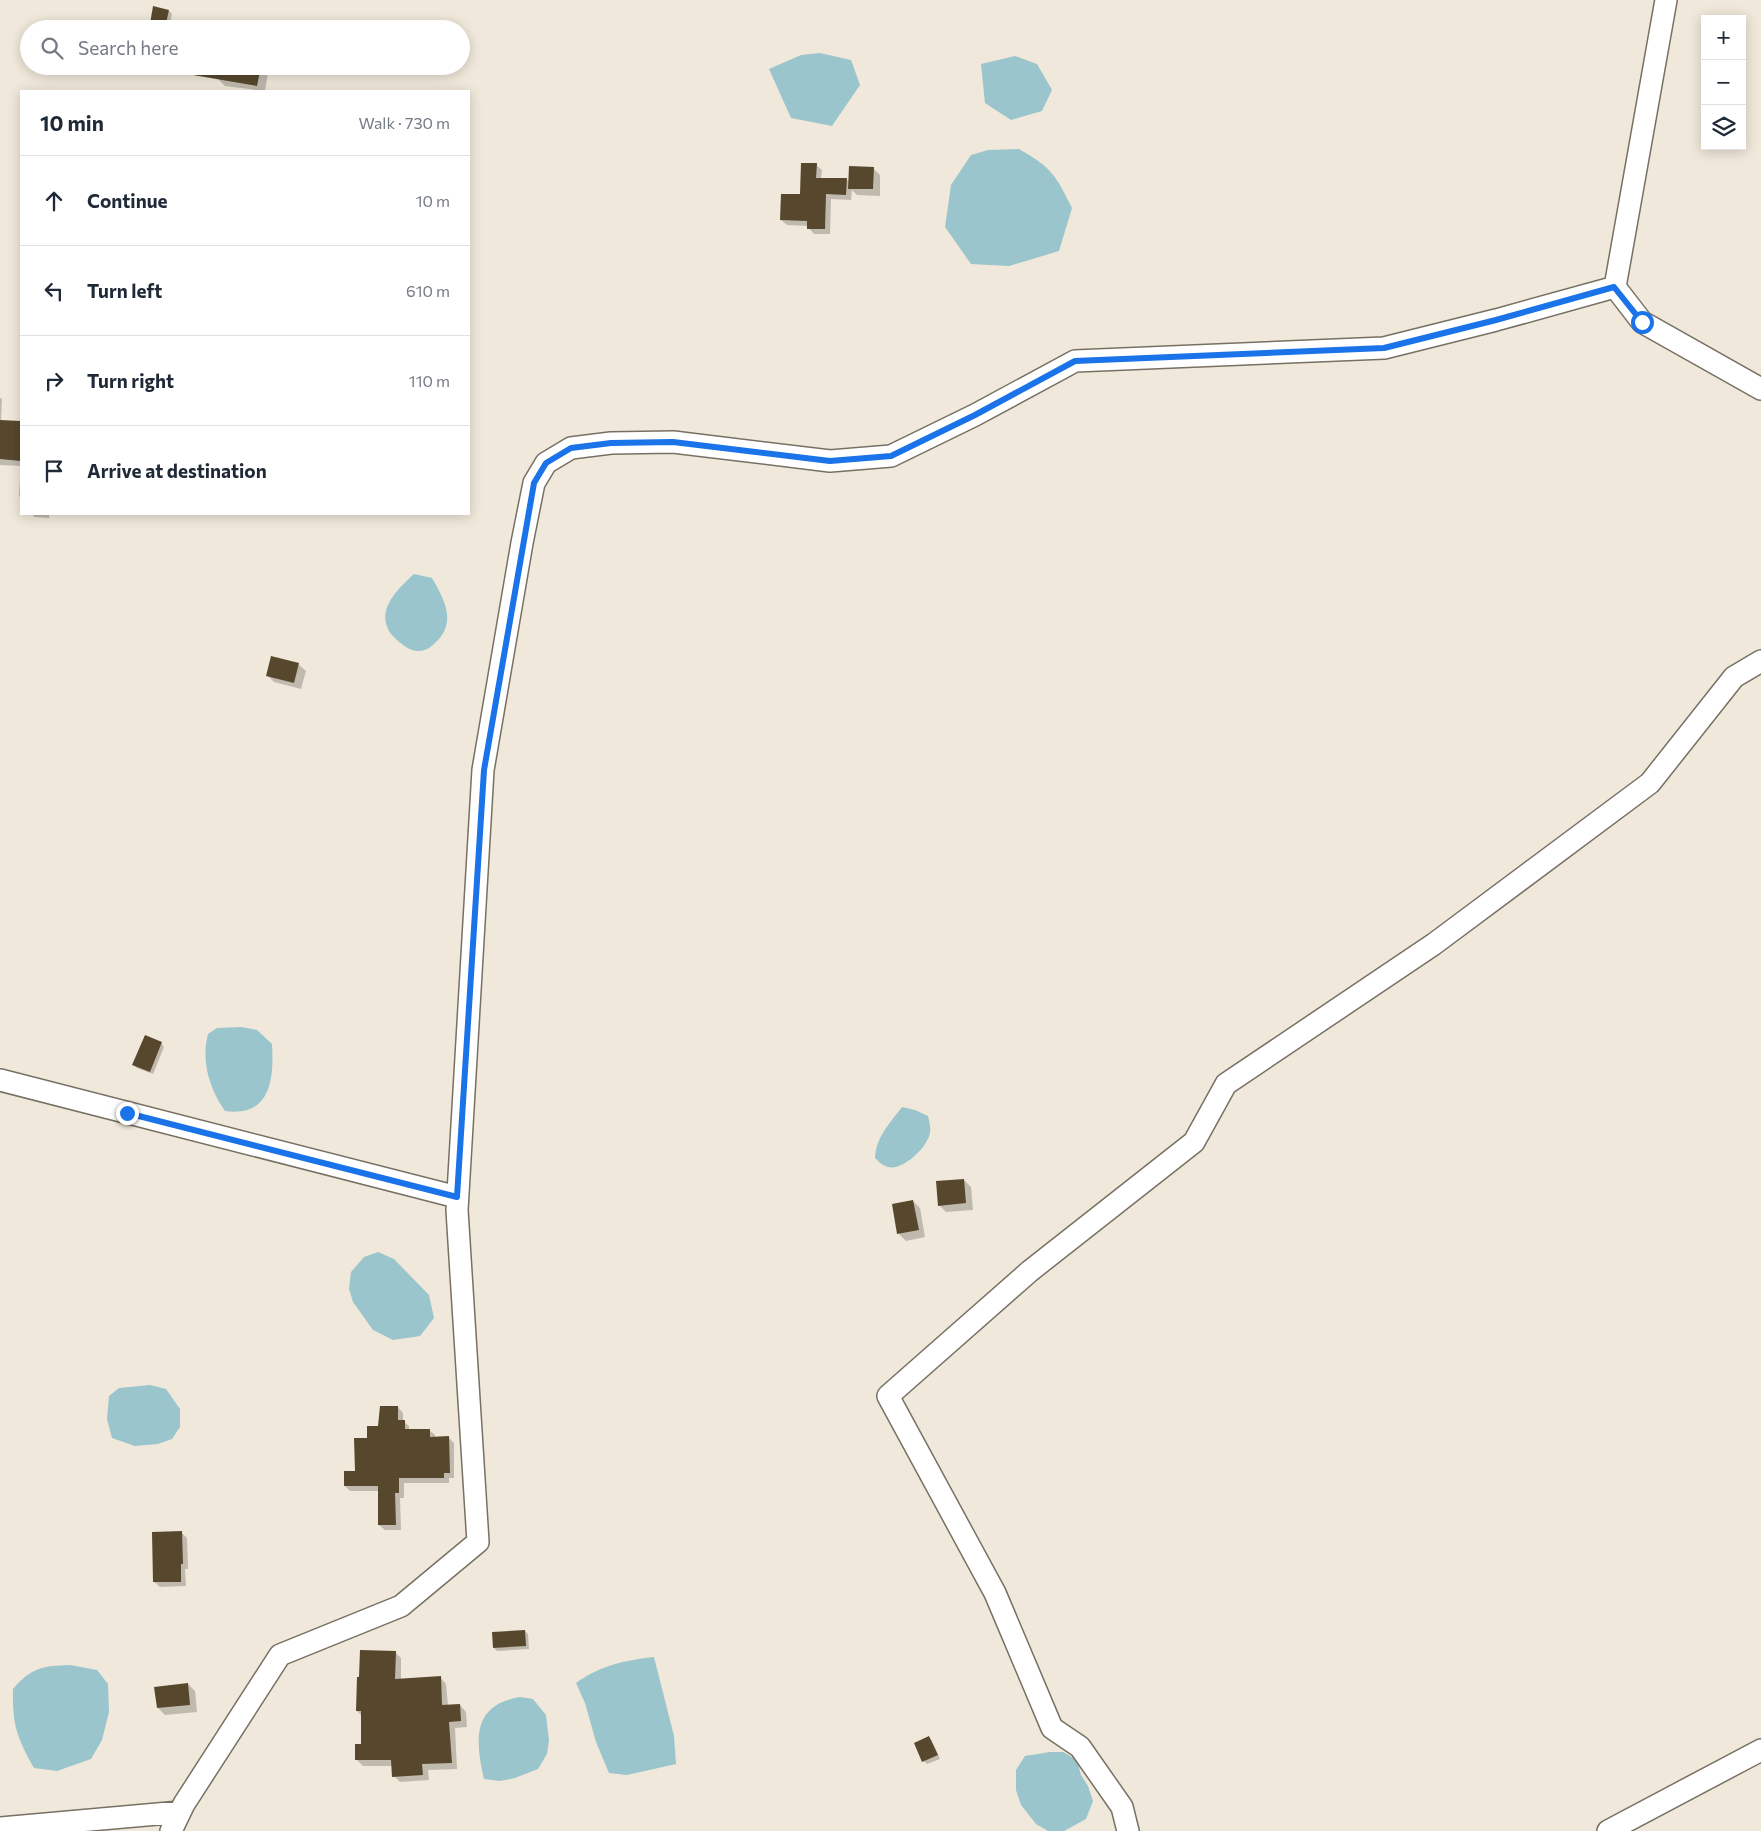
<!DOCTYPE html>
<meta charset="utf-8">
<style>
:root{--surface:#fff;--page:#f2f2f3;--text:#1f2937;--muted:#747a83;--line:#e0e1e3}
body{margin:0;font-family:Commissioner,sans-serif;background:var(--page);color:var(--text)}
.controls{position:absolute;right:15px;top:15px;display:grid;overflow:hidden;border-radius:0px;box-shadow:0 2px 12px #0003}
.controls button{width:45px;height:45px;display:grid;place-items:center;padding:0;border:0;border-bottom:1px solid var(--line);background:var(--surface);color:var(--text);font:25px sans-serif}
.stop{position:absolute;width:15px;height:15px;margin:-11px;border:4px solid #1a73e8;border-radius:50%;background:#fff}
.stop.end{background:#1a73e8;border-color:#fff;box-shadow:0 1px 5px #0008}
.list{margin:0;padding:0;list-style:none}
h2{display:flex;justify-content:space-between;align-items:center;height:65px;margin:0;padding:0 20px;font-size:21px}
h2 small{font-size:16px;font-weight:400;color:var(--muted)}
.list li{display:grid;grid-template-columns:32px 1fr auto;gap:15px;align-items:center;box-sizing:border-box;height:90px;padding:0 20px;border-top:1px solid var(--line)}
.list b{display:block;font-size:19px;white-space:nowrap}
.list em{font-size:16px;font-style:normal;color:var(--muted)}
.icon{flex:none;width:28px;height:28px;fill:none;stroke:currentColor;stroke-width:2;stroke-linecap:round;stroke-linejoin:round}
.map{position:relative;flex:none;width:1761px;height:1831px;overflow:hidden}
.search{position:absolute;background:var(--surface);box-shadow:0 2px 12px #0003;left:20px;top:20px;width:450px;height:55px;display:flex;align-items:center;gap:12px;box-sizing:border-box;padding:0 18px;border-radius:28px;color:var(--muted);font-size:19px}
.panel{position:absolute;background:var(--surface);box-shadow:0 2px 12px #0003;left:20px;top:90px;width:450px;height:425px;border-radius:0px}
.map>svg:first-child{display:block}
.water{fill:#9ac5cd}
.shadow{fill:#0003}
.building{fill:#57482d}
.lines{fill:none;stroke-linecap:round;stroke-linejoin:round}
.minor-casing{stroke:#777063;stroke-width:24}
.minor{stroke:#fff;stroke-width:21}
.route{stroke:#1a73e8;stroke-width:6}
</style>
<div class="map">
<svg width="1761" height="1831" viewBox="0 0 1761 1831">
<rect width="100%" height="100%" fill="#f0e8da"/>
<!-- water -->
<path class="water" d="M 820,53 L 851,60 L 860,85 L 832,126 L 791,118 L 769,69 L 801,55 Z
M 1015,56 L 1037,64 L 1052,90 L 1042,111 L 1011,120 L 985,103 L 981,64 Z
M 1019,149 C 1052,168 1055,174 1072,208 L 1059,251 L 1009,266 L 971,264 L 945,227 L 951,185 L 971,155 L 988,150 Z
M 414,574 L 432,578 C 445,600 457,623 435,643 C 430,648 425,651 418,651 C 410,651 403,645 398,641 C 370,617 394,592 414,574 Z
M 241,1027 L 257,1030 L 272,1044 C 274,1079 271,1117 225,1111 C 209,1088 201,1061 208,1034 L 217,1028 Z
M 902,1107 L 915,1110 L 928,1116 C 929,1121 931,1127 930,1132 C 929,1146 903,1171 888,1167 C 883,1166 878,1161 875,1158 C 876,1137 890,1123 902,1107 Z
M 378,1252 L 394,1259 L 429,1295 L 434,1318 L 420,1336 L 393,1340 L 373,1330 L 353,1302 L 349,1289 L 351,1272 L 364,1257 Z
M 150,1385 L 166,1389 L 180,1409 L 180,1427 L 172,1439 L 158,1444 L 135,1446 L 112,1438 L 107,1419 L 109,1396 L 119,1388 Z
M 654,1657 L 674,1736 L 676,1764 L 627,1775 L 609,1773 L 596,1742 L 585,1703 L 576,1683 C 599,1666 626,1660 654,1657 Z
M 70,1665 L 97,1670 L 108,1684 L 109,1712 L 102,1740 L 91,1759 L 57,1771 L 34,1768 C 17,1738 12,1724 13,1689 C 32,1667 43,1666 70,1665 Z
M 520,1697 L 533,1699 L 546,1715 L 549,1740 L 547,1754 L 538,1769 L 515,1778 L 500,1781 L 484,1779 C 475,1740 472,1705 520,1697 Z
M 1050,1752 L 1063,1752 L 1077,1760 L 1081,1775 L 1088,1786 L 1093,1801 L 1086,1819 L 1064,1831 L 1048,1831 L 1036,1824 L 1021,1805 L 1016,1790 L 1016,1770 L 1025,1756 Z"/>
<!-- shadow -->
<path class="shadow" d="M 169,11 L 172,14 L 169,29 L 154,27 L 151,24 Z
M 220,66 L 269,66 L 265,91 L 225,86 L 218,79 Z
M 816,165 L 822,170 L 821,179 L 846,179 L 850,183 L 873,168 L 880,175 L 880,196 L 857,195 L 852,190 L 851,200 L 831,199 L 830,234 L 814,234 L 809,228 L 809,226 L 787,225 L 781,220 L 801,196 Z
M 0,398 L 2,399 L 1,421 L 21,422 L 21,498 L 19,496 L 21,466 L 0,465 Z
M 31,514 L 49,514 L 49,518 L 35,517 Z
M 298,664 L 306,671 L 301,689 L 274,682 L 267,675 Z
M 161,1043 L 164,1047 L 153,1074 L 137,1068 L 134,1065 Z
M 964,1180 L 971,1187 L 973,1210 L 946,1212 L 939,1205 Z
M 913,1201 L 920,1208 L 925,1237 L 906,1241 L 899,1234 Z
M 398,1407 L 403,1413 L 403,1421 L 409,1426 L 409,1430 L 429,1430 L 435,1435 L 435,1438 L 449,1438 L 454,1443 L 454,1478 L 449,1478 L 449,1483 L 404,1483 L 404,1498 L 400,1498 L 401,1530 L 385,1530 L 379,1525 L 379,1491 L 350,1491 L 345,1486 L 356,1472 L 368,1439 Z
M 182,1533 L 187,1538 L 188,1569 L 185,1569 L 186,1586 L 160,1587 L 154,1582 Z
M 525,1631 L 528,1634 L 529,1649 L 497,1651 L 494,1648 Z
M 395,1652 L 401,1658 L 401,1680 L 440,1677 L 446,1684 L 448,1706 L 460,1705 L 466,1712 L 467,1727 L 455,1728 L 457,1769 L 428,1770 L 429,1780 L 400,1782 L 394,1776 L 393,1766 L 363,1766 L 356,1759 L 362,1746 L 362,1716 L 357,1711 Z
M 188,1684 L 195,1691 L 197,1712 L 165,1715 L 158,1708 Z
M 929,1738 L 932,1741 L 940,1759 L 927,1764 L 924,1761 Z"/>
<!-- building -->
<path class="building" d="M 153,6 L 169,10 L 165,28 L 150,24 Z
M 193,66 L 261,66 L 257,86 L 193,75 Z
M 801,163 L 817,163 L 816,178 L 847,178 L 846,195 L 826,194 L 825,229 L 807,229 L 807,221 L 780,220 L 781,194 L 800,194 Z
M 849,166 L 874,167 L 873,189 L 848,189 Z
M 0,420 L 21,421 L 21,461 L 0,459 Z
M 271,656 L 299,663 L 294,683 L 266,676 Z
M 145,1035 L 162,1042 L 150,1072 L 132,1065 Z
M 964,1179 L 966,1203 L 938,1206 L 936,1181 Z
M 913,1200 L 919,1230 L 897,1234 L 892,1204 Z
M 380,1406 L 398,1406 L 398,1420 L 405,1420 L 405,1429 L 430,1429 L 430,1437 L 449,1436 L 450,1473 L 444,1473 L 444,1478 L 399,1478 L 399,1493 L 395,1493 L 396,1525 L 378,1525 L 378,1486 L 344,1486 L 344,1471 L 355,1471 L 354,1438 L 367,1438 L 367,1426 L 378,1426 Z
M 182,1531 L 183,1564 L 181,1564 L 181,1582 L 153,1582 L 152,1532 Z
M 525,1630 L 526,1646 L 493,1648 L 492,1632 Z
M 360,1650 L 396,1651 L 395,1679 L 441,1676 L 442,1705 L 460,1704 L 461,1721 L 449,1722 L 452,1763 L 422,1764 L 423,1775 L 392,1777 L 391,1760 L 355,1760 L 355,1744 L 361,1744 L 361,1711 L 356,1711 L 357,1677 L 359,1677 Z
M 188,1683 L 190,1705 L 157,1708 L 154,1687 Z
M 929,1736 L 938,1755 L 922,1762 L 914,1743 Z"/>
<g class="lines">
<defs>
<path id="minor" d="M 1615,287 L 1642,322 L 1761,389
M 0,1080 L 457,1197
M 0,1828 L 180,1812
M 171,1831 L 184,1804 L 280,1655 L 401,1606 L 478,1542 L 457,1210 L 483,770 L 522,543 L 534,483 L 546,463 L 571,448 L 611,443 L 673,442 L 830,461 L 891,456 L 975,415 L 1075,361 L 1384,348 L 1496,320 L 1615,287 L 1666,0
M 1128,1831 L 1122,1807 L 1080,1747 L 1052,1728 L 995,1593 L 888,1396 L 1030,1271 L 1194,1142 L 1226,1084 L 1434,944 L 1650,783 L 1734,677 L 1761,661
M 1608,1831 L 1761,1750"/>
</defs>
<!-- minor casing -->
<use href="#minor" class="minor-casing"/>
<!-- minor -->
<use href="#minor" class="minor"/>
</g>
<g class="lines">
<!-- route -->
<path class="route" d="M 127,1113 L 457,1197 L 484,770 L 534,483 L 546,463 L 571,448 L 611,443 L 673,442 L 830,461 L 891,456 L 975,415 L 1075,361 L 1384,348 L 1496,320 L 1614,287 L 1642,322"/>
</g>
</svg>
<div class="controls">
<button>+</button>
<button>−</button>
<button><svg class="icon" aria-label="layers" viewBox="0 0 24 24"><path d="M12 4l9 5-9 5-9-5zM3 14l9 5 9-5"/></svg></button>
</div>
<div class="stop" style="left:1642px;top:322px"></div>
<div class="stop end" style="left:127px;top:1113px"></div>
<div class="search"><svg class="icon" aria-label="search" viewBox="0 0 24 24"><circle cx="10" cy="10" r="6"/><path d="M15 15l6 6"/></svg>Search here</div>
<section class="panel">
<h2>10 min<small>Walk · 730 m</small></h2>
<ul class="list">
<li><svg class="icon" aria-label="ahead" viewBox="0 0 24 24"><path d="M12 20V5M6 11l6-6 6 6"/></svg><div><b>Continue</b></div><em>10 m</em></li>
<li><svg class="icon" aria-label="left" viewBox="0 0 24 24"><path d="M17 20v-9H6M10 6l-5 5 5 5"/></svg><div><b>Turn left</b></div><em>610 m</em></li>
<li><svg class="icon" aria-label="right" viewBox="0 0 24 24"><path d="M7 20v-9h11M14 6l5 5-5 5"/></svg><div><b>Turn right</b></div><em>110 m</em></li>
<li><svg class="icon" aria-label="arrive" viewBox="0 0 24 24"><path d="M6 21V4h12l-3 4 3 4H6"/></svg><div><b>Arrive at destination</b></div></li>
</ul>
</section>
</div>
